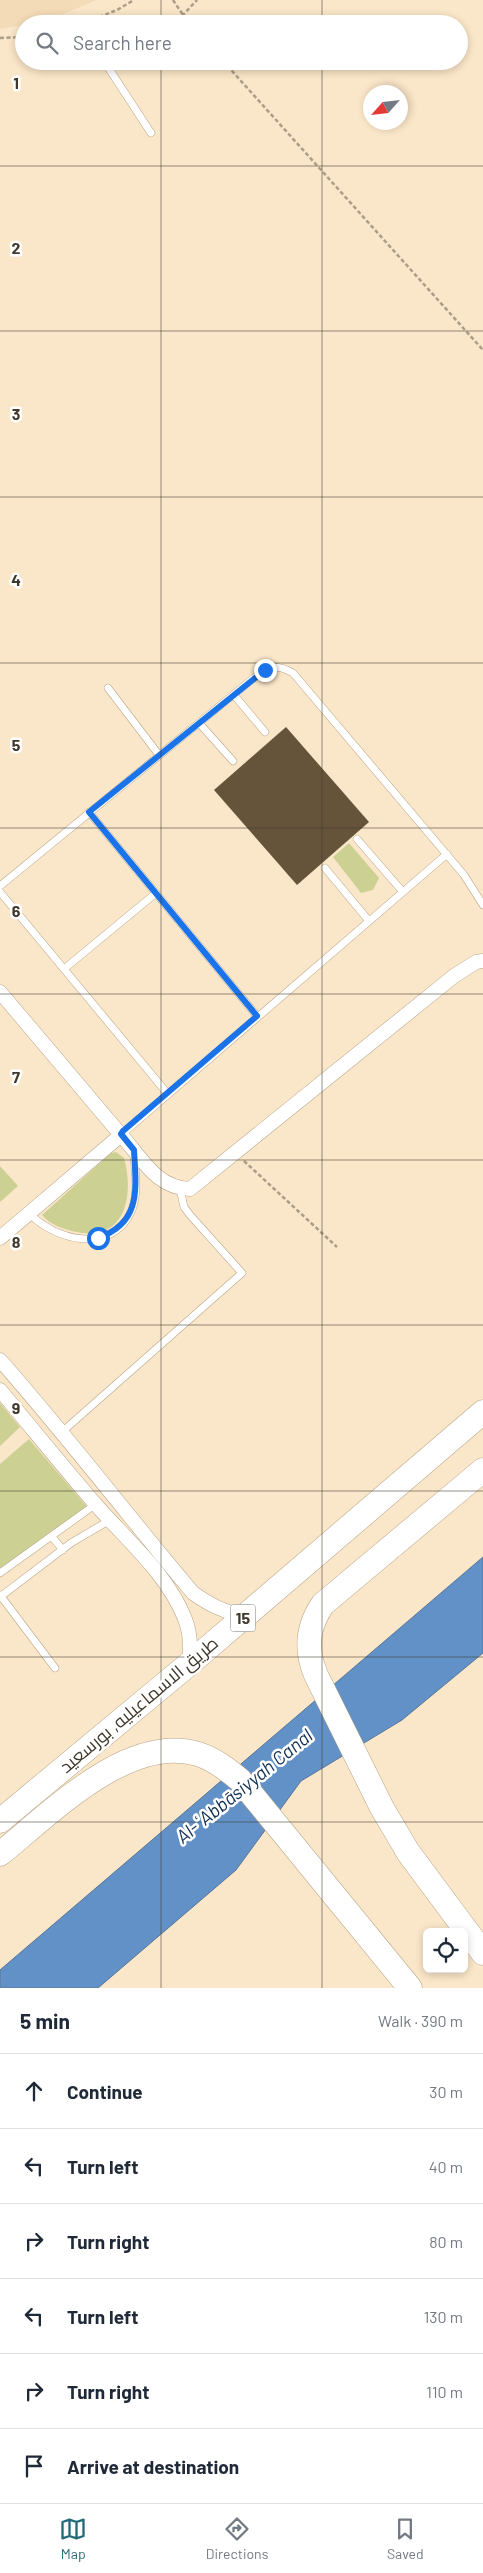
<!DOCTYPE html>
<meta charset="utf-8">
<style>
:root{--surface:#fff;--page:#f6f6f7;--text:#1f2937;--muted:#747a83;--line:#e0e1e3;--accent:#236a78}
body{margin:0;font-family:Barlow,Cairo,sans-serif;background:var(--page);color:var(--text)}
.controls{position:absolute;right:15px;bottom:15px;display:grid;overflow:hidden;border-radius:8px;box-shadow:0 2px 8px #0003}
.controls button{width:45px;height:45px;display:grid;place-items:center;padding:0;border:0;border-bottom:1px solid var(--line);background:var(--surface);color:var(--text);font:25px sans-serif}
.compass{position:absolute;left:363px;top:85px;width:45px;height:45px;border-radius:50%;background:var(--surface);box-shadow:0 2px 8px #0003;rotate:243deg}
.stop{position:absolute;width:15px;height:15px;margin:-11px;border:4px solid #1a73e8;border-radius:50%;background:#fff}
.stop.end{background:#1a73e8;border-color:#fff;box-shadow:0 1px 5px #0008}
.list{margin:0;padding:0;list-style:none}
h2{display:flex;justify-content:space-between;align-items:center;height:65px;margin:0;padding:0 20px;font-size:21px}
h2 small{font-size:16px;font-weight:400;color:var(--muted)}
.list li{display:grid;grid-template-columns:32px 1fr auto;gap:15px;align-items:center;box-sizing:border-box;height:75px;padding:0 20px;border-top:1px solid var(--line)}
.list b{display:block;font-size:19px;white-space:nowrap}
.list em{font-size:16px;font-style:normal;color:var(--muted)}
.icon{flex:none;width:28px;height:28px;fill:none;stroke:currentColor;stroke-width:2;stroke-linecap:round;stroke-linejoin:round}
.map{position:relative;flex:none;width:483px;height:1988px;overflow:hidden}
.search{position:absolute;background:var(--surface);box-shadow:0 2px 8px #0003;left:15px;right:15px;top:15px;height:55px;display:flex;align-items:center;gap:12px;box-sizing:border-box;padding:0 18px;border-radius:28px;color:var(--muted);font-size:19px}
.sheet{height:515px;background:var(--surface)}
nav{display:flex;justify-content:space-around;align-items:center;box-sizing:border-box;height:70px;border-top:1px solid var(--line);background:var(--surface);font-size:14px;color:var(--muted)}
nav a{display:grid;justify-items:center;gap:2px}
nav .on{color:var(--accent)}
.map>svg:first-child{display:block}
.built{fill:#f3dbb7}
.green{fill:#ccd092}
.water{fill:#6291c7;stroke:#587698}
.building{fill:#65543a}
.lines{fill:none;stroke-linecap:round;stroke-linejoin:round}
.service-casing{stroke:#b8a589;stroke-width:8}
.minor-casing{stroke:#b8a589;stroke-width:15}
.trunk-casing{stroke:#b8a589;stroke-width:25}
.path{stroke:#ac9d87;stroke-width:2.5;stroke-dasharray:4 2.5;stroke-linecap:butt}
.service{stroke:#fff;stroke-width:7}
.minor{stroke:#fff;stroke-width:14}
.trunk{stroke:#fff;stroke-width:24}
.route{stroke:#1a73e8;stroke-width:6}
.grid{fill:none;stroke:#40382c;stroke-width:1;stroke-opacity:0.55}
.labels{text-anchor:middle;stroke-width:5;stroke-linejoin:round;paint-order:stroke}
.shield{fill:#fff;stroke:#79746b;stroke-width:1}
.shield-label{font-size:16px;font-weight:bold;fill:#40382c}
.street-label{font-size:18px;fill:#40382c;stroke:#fff}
.water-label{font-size:19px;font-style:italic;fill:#0e3054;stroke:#fff}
.grid-label{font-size:16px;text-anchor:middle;font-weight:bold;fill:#40382c;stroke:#fff;stroke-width:5;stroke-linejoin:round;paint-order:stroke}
</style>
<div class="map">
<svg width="483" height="1988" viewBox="0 0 483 1988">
<rect width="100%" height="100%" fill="#fae6c8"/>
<!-- built -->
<path class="built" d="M 0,0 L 96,0 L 50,20 L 0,29 Z"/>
<!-- green -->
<path class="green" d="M 349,843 L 379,878 L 373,890 L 361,893 L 333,857 Z
M 116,1152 L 124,1158 C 135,1198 124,1245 72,1231 C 60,1228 50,1224 42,1215 L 111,1153 Z
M 0,1166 L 18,1186 L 0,1202 Z
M 0,1403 L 20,1427 L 0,1446 Z
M 29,1439 L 88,1508 L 0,1568 L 0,1464 Z"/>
<!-- water -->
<path class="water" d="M 483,1557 L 483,1653 L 402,1720 L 301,1781 L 236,1870 L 98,1988 L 0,1988 L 0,1970 Z"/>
<!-- building -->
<path class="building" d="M 286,727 L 369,822 L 297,885 L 214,790 Z"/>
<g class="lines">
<defs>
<path id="service" d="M 104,61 L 151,133
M 108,688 L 159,755
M 234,695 L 265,732
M 199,723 L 233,761
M 89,812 L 257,1016
M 357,839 L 403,892
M 325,868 L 369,921
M 0,886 L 255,677 C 269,666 277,664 293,673 L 464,875 L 483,905
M 0,892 L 167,1093
M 64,969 L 156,893
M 121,1135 L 447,854
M 29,1213 C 54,1240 111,1255 131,1212 C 139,1194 135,1173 134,1154
M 63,1431 L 242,1273 L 190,1215 L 184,1207 L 180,1189
M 52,1537 L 63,1550
M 0,1573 L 96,1504
M 0,1595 L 55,1668
M 0,1597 L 71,1543 L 110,1520"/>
<path id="minor" d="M 0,992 L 121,1135
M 0,1238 L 121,1135 C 142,1158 156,1188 190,1189 L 454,976 L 476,962 L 483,961
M 0,1360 C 67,1436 128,1516 193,1593 C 210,1605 224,1612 245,1616
M 0,1390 C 32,1428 64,1468 97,1506 C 128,1541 168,1575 185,1619 C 191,1634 191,1649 189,1664"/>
<path id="trunk" d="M 483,1470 L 323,1604 C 307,1627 305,1649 316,1675 L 382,1808 L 408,1852 L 483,1953
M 0,1821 L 189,1664 L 483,1412
M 0,1854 C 50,1814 128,1733 198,1754 C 214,1759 227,1769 240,1780 L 410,1988"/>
</defs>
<!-- service casing -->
<use href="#service" class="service-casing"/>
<!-- minor casing -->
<use href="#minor" class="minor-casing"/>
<!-- trunk casing -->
<use href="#trunk" class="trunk-casing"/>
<!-- path -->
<path class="path" d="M 173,0 L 189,24
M 182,16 L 197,0
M 81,24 L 117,10 L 134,0
M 0,38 L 24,37
M 223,61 L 483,350
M 244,1161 L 337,1247"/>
<!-- service -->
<use href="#service" class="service"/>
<!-- minor -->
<use href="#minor" class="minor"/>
<!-- trunk -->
<use href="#trunk" class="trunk"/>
</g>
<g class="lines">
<!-- route -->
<path class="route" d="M 98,1238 C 142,1223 136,1188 134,1150 L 121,1134 L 123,1131 L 257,1016 L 89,812 L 265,670"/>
</g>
<!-- grid -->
<path class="grid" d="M 161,0 L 161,24M 322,0 L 322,24M 161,61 L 161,1988M 322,61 L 322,1988M 0,166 L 483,166M 0,331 L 483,331M 0,497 L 483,497M 0,663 L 483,663M 0,828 L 483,828M 0,994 L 483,994M 0,1160 L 483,1160M 0,1325 L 483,1325M 0,1491 L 483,1491M 0,1657 L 483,1657M 0,1822 L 483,1822"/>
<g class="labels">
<!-- shield labels -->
<rect class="shield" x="230.5" y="1604.5" width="25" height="27" rx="4"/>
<g class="shield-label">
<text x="243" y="1624">15</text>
</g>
<!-- street labels -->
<g class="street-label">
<text transform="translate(139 1705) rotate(-40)" y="6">طريق الاسماعيليه, بورسعيد</text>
</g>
<!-- water labels -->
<g class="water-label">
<text transform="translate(244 1786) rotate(-39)" y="7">Al-ʿAbbāsiyyah Canal</text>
</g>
</g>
<g class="grid-label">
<text x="16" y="89">1</text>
<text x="16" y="254">2</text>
<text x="16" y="420">3</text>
<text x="16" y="586">4</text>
<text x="16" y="751">5</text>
<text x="16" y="917">6</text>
<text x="16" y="1083">7</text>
<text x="16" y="1248">8</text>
<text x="16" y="1414">9</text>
</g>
</svg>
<div class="controls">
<button><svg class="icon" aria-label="locate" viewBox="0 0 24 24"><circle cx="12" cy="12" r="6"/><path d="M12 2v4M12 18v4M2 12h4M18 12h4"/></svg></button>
</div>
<svg class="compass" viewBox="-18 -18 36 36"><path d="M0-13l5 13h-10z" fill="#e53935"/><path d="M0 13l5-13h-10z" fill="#747a83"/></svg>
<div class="stop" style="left:98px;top:1238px"></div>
<div class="stop end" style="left:265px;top:670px"></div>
<div class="search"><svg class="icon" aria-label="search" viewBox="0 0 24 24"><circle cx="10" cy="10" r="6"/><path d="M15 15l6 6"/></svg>Search here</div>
</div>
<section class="sheet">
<h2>5 min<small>Walk · 390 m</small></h2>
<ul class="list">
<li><svg class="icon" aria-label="ahead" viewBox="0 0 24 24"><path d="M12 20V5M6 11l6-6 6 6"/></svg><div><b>Continue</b></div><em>30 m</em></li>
<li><svg class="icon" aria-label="left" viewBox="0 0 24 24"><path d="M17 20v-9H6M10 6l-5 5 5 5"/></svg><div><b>Turn left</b></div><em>40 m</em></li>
<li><svg class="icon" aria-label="right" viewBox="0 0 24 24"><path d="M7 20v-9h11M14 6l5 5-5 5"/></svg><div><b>Turn right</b></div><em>80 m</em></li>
<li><svg class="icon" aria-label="left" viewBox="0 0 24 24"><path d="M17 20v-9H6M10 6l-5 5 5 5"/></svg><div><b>Turn left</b></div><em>130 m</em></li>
<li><svg class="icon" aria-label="right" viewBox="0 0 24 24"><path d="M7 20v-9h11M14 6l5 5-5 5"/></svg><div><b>Turn right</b></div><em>110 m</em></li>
<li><svg class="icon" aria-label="arrive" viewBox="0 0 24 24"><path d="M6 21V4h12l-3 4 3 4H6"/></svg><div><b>Arrive at destination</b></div></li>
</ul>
</section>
<nav>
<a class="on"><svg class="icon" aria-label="map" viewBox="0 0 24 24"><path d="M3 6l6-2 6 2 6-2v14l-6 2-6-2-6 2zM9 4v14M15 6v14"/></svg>Map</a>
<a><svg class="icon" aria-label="directions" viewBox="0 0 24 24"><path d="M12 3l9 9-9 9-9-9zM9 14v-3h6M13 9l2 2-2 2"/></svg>Directions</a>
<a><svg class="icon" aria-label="saved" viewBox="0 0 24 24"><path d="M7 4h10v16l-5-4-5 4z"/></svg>Saved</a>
</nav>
